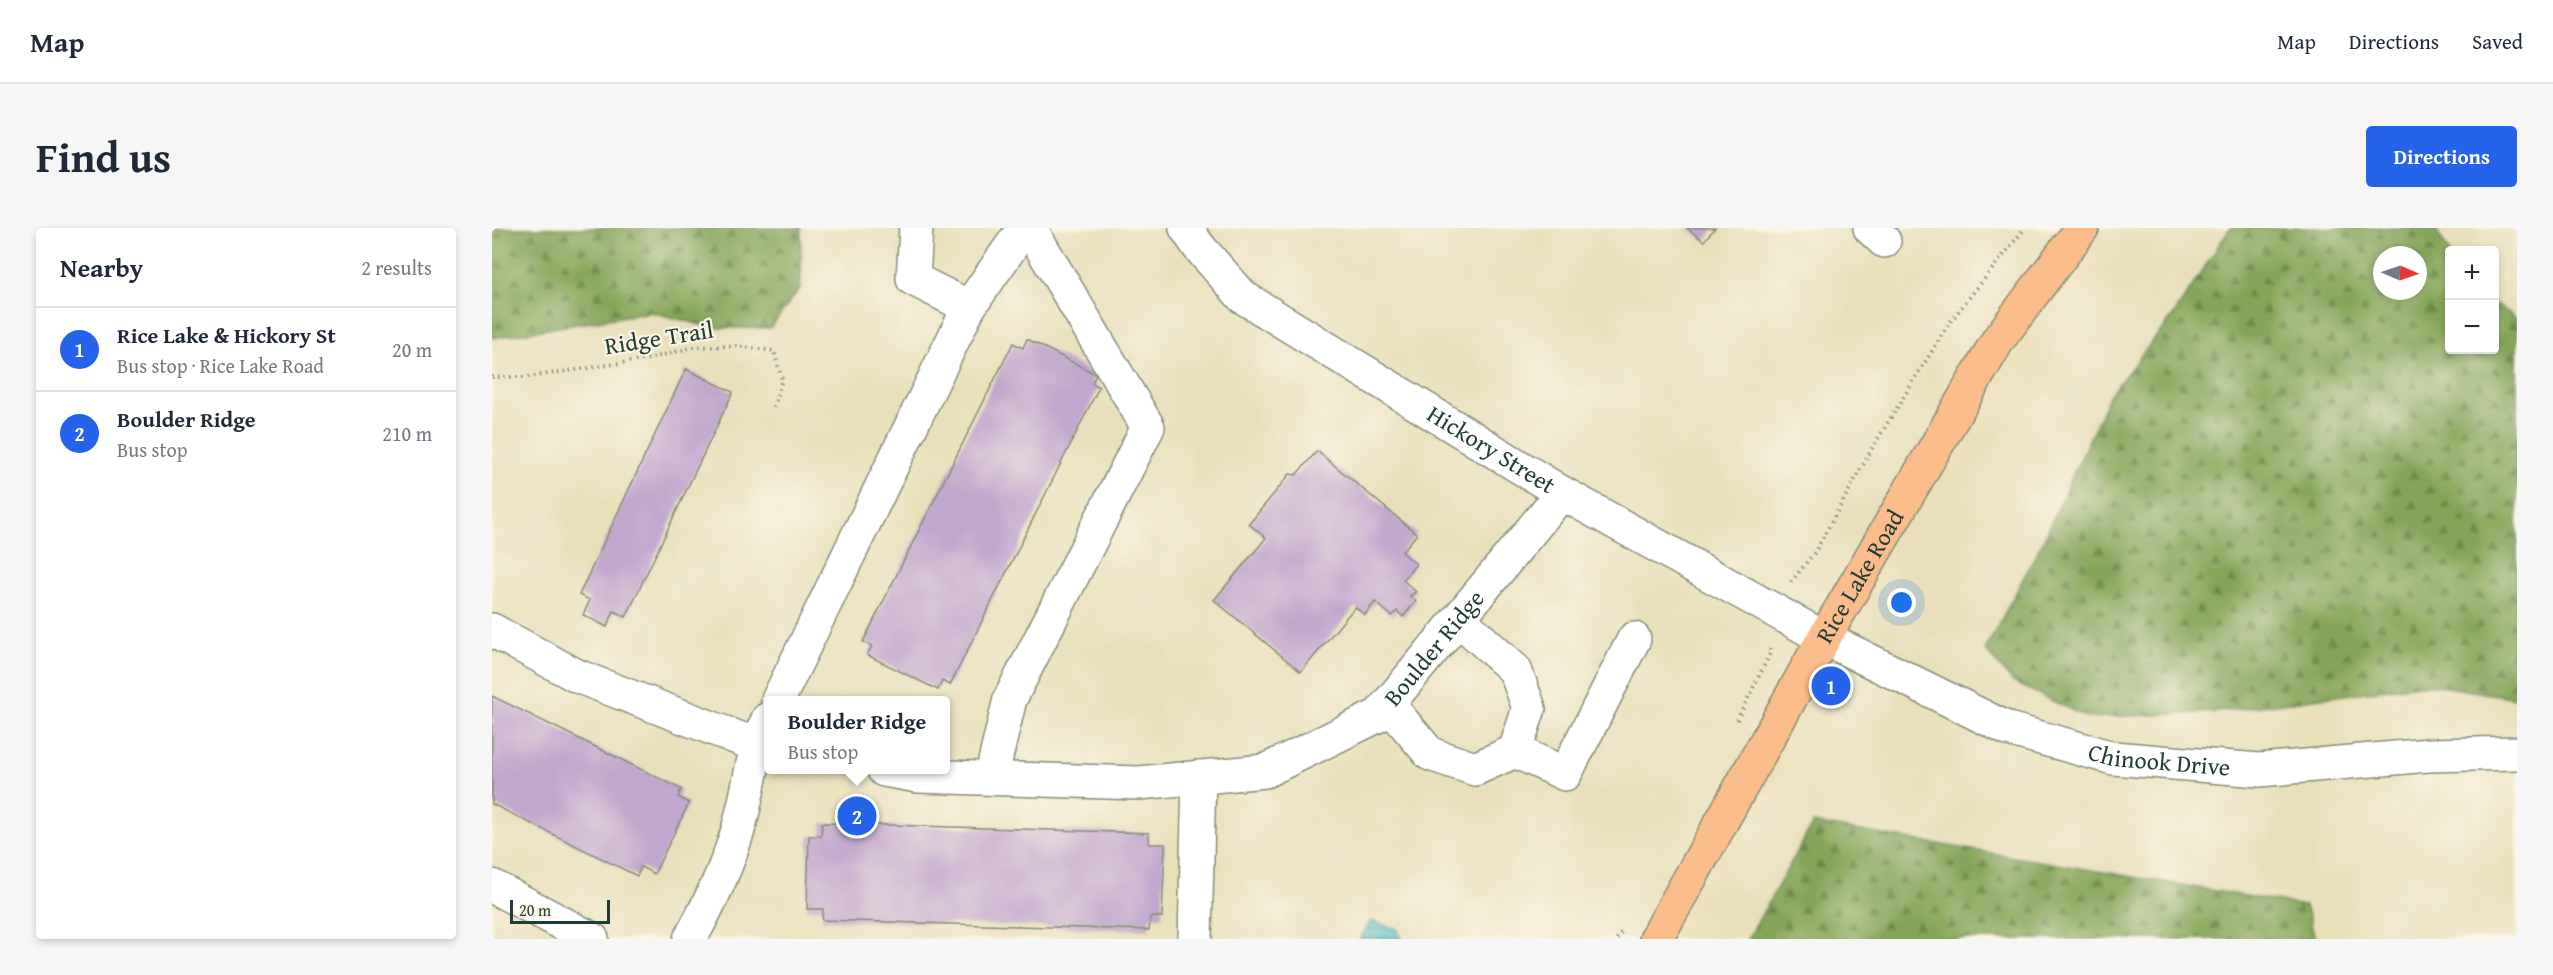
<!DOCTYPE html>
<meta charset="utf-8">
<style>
:root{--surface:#fff;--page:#f6f6f7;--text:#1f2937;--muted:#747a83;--line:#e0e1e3;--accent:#2563eb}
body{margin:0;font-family:"Gentium Book Plus",serif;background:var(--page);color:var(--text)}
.controls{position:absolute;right:18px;top:18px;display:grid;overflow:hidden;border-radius:6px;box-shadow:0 3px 9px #0003}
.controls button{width:54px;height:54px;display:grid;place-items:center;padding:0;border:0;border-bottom:2px solid var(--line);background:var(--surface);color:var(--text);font:30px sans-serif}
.compass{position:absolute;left:1881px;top:18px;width:54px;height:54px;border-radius:50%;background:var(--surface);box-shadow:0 3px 9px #0003;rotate:92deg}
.scale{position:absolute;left:18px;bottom:15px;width:100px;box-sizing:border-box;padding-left:6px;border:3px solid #1f3d34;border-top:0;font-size:16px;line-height:21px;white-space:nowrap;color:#1f3d34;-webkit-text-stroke:4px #fcf5e5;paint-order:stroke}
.you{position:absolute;left:1410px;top:375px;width:21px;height:21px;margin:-15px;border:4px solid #fff;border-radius:50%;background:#1a73e8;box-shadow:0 0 0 9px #1a73e833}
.badge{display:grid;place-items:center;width:39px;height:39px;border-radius:50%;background:var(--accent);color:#fff;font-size:20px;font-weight:700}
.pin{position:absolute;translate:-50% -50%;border:3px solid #fff;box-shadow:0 2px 6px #0006}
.popup{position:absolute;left:272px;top:468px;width:186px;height:78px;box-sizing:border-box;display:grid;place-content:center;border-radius:6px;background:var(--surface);filter:drop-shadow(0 2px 4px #0005);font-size:20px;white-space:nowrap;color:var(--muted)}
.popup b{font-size:22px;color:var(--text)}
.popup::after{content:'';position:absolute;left:50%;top:100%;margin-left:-12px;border:12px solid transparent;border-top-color:var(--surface)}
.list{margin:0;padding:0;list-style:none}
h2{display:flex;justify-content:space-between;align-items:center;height:78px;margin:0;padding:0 24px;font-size:26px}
h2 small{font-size:20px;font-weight:400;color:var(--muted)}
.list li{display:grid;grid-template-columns:39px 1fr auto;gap:18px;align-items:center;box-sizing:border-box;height:84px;padding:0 24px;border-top:2px solid var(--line)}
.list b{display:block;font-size:22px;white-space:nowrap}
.list p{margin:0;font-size:20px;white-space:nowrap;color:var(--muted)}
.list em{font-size:20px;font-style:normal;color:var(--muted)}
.map{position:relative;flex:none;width:2025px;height:711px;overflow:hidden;border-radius:6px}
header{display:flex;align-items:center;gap:36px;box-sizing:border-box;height:84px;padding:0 30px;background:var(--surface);border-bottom:2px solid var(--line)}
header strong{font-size:28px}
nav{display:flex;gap:33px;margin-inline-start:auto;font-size:21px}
.intro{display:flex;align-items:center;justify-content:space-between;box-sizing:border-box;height:144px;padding:0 36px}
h1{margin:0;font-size:42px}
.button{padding:15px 27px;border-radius:6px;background:var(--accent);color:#fff;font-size:21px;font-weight:700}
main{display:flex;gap:36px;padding:0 36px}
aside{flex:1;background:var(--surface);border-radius:6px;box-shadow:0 3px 9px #0003}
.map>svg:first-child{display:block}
.forest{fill:url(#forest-firs);stroke:#527247;stroke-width:1.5;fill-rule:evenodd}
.water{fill:url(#water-rules);stroke:#387e7e;stroke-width:1.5}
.building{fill:#c2a7ce}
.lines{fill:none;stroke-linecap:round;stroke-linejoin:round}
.minor-casing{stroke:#848e78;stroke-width:36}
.major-casing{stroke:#848e78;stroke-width:36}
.path{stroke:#848e78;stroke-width:4;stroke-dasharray:1.5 4.5;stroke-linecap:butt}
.minor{stroke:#fff;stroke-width:33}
.major{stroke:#fabc8b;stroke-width:33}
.labels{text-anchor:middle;stroke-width:4.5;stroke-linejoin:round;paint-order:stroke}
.street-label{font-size:24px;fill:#1f3d34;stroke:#fcf5e5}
</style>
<header>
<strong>Map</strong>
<nav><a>Map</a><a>Directions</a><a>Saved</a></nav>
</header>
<div class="intro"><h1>Find us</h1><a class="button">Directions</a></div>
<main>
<aside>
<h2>Nearby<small>2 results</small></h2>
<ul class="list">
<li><span class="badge">1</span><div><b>Rice Lake &amp; Hickory St</b><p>Bus stop · Rice Lake Road</p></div><em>20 m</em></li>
<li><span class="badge">2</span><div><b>Boulder Ridge</b><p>Bus stop</p></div><em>210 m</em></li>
</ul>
</aside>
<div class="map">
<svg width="2025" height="711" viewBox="0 0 2025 711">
<defs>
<pattern id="forest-firs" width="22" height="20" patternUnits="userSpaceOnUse" patternTransform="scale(1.5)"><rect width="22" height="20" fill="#85a65a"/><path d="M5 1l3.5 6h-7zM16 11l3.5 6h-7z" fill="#6c884b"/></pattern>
<pattern id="water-rules" width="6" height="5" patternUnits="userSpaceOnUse" patternTransform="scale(1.5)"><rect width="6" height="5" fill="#50bec8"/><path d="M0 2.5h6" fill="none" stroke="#429ca3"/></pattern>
</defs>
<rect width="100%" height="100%" fill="#fcf5e5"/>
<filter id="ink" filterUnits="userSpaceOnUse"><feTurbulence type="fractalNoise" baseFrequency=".0167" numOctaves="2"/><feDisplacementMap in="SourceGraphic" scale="12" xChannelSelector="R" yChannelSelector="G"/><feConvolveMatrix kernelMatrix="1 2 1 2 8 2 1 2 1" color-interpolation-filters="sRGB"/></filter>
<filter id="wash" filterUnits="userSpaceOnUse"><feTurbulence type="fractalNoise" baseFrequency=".008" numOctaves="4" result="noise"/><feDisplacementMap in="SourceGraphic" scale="24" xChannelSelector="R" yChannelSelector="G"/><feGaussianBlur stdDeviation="1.35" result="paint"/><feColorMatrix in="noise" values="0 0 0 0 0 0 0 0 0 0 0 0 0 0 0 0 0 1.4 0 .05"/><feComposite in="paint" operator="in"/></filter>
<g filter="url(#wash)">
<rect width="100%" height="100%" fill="#e9e0bb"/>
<!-- forest -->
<path class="forest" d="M 0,0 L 309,0 L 309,59 L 278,100 L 221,100 L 159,84 L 0,110 Z
M 1738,0 L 1943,0 L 1957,23 L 1958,122 L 2002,122 L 2003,75 L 2025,91 L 2025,470 L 1935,456 L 1725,484 L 1596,490 L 1521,454 L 1493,422 L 1551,313 L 1618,166 L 1681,88 ZM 1890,27 L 1926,27 L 1926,63 L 1890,63 Z
M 1321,595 L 1813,678 L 1824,711 L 1256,711 Z"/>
<!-- water -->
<path class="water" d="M 879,693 L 906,701 L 910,711 L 868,711 Z"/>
<g id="blocks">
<!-- building -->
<path class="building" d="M 1195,0 L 1223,0 L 1212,13 Z
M 535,111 L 604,146 L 600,155 L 607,159 L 458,457 L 450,453 L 446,462 L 375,427 L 380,418 L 371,414 L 521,115 L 531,120 Z
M 194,141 L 241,164 L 134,389 L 122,383 L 115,399 L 91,387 L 98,372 L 87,367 Z
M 825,223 L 925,306 L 910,324 L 924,336 L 911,352 L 924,364 L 918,368 L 924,373 L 911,389 L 905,383 L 900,388 L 883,374 L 873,387 L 863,379 L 809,444 L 722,372 L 774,310 L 757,296 L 798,246 L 804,247 Z
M 0,468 L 189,561 L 186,569 L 197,575 L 162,646 L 149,639 L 145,648 L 0,576 Z
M 330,595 L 657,605 L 657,616 L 673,616 L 670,689 L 658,689 L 657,702 L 330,692 L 331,681 L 315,681 L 317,608 L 329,608 Z"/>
</g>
</g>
<g filter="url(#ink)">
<use href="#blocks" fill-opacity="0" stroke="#848e78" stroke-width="1.5"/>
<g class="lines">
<defs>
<g id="minor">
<path d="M 424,0 L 421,51 L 477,79 L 532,0"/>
<path id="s1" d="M 694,0 L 707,19 L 751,69 L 1070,265 L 1332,410 L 1516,501 L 1621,530 L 1767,542 L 1937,527 L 2025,525"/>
<path d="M 1378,0 L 1392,13"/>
<path d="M 0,402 L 85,448 L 264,517 L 276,519"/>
<path d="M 286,472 L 477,79"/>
<path d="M 896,476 L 938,526 L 983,541 L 1023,523 L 1037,480 L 1023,442 L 967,391"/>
<path d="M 1023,523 L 1073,546 L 1142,411"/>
<path id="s2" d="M 392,542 L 426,548 L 647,555 L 773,543 L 887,487 L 1070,265"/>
<path d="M 499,550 L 518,471 L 656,199 L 538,0"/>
<path d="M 0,658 L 100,711"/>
<path d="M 198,711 C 217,677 235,639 246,602 C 258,562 258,529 276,491"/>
<path d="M 703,711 L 707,549"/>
</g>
<g id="major">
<path id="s3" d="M 1164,711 L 1332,410 L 1506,112 L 1590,0"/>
</g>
</defs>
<!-- minor casing -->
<use href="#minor" class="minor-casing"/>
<!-- major casing -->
<use href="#major" class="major-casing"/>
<!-- path -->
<path class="path" d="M 0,149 L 36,149 L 156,131 L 202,119 L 244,118 L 282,123 L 290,151 L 282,179
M 1299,354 L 1323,324 L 1382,217 L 1458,94 L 1533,0
M 1245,492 L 1279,424 L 1277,418
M 1125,711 L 1131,701"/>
<!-- minor -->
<use href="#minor" class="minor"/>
<!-- major -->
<use href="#major" class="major"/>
</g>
</g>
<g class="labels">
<!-- street labels -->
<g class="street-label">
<text transform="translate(167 110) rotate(-9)" y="8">Ridge Trail</text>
<text dy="8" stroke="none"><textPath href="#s1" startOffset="381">Hickory Street</textPath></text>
<text dy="8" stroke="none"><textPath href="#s3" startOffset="416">Rice Lake Road</textPath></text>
<text dy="8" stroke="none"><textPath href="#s2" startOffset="596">Boulder Ridge</textPath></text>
<text dy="8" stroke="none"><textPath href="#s1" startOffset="1124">Chinook Drive</textPath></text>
</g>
</g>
</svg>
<div class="controls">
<button>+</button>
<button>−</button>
</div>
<svg class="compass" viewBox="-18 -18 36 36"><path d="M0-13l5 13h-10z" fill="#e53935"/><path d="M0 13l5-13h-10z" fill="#747a83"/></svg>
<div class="scale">20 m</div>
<div class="you"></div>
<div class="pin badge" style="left:1339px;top:458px">1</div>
<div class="pin badge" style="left:365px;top:588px">2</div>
<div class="popup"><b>Boulder Ridge</b>Bus stop</div>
</div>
</main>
